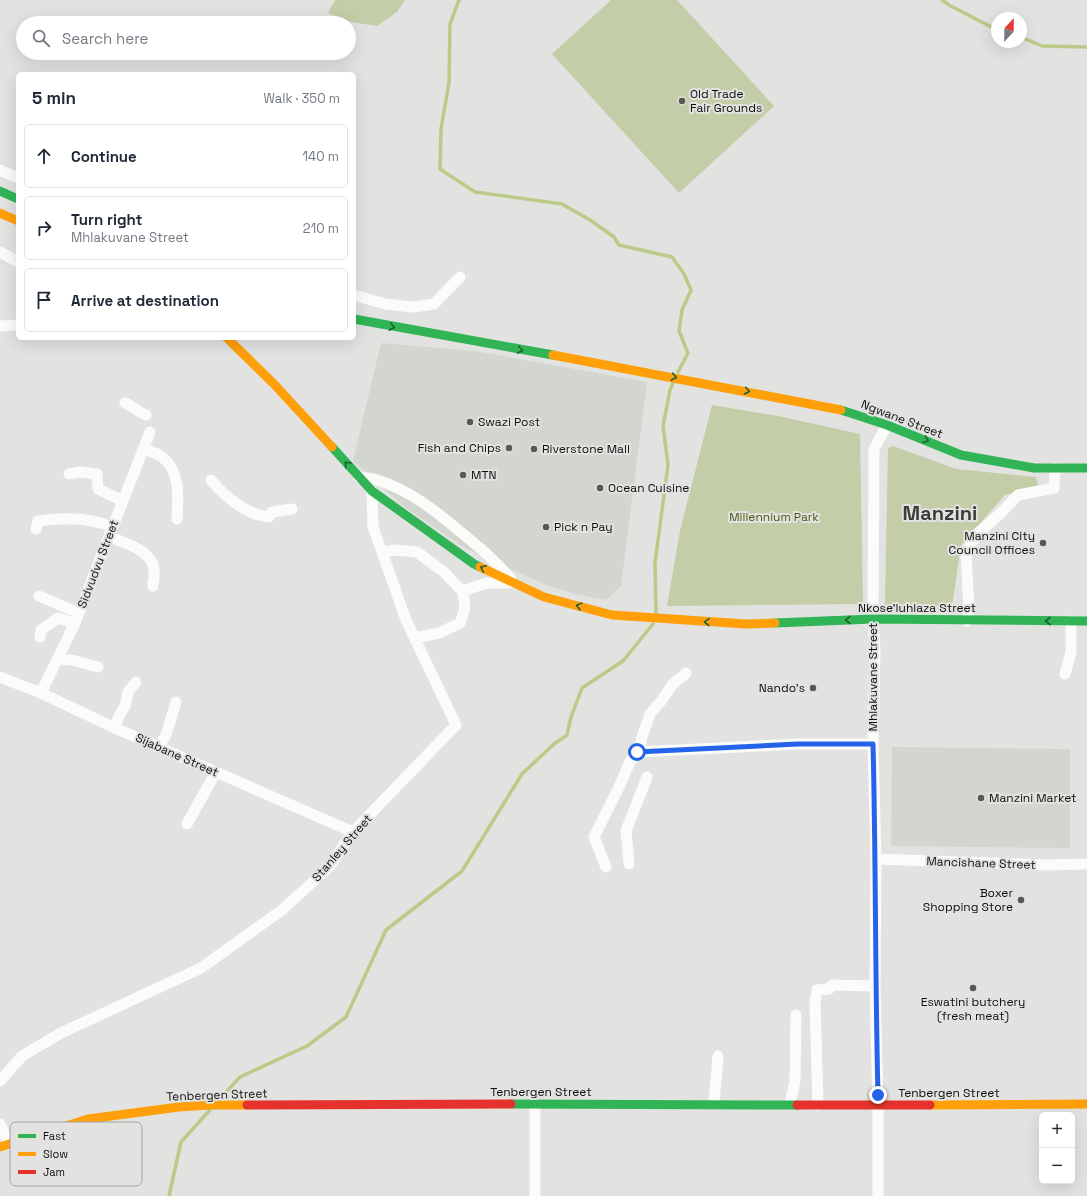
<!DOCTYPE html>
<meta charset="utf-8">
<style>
:root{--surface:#fff;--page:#f2f2f3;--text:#1f2937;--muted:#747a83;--line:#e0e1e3}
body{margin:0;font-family:"Space Grotesk",sans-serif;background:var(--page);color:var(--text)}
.controls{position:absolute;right:12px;bottom:12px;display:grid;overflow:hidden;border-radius:6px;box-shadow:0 4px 16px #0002}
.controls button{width:36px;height:36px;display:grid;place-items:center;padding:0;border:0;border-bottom:1px solid var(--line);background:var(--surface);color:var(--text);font:20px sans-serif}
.compass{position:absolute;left:991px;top:12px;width:36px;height:36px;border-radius:50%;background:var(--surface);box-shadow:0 4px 16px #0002;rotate:22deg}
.stop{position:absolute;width:12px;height:12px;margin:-9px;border:3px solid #2563eb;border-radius:50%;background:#fff}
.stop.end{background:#2563eb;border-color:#fff;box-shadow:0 1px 4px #0008}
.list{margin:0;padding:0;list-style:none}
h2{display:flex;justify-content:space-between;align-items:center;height:52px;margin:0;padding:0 16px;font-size:17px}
h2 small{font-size:13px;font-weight:400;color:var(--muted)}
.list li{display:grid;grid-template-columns:26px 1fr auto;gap:12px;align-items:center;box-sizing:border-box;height:64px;margin:0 8px 8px;padding:0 8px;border:1px solid var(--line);border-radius:6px}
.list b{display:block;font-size:15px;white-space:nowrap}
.list p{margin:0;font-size:13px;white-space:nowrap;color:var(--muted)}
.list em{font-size:13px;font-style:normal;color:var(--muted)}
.icon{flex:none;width:22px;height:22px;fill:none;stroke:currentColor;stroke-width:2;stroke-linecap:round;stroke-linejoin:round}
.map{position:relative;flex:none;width:1087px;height:1196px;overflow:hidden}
.search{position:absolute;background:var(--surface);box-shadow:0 4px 16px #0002;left:16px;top:16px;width:340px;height:44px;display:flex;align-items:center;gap:10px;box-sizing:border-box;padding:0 14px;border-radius:22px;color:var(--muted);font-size:15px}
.panel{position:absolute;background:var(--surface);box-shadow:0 4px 16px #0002;left:16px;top:72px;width:340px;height:268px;border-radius:6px}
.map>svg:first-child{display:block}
.built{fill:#d3d5cf}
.green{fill:#c3cda7}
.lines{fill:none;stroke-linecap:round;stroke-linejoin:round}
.stream{stroke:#bacb87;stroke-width:3.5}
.street{stroke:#fbfbfa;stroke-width:11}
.fast{stroke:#30b455;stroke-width:9}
.slow{stroke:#ff9f0a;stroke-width:9}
.jam{stroke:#e5322d;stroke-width:9}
.oneway{stroke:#1f6131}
.route{stroke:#2563eb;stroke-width:5}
.poi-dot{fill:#585857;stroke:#e2e3e0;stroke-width:1.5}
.labels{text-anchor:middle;stroke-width:4;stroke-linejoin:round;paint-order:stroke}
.poi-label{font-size:12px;fill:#0e0e0d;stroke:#e2e3e0;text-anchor:start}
.street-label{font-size:12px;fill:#0e0e0d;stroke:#e2e3e0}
.park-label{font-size:12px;fill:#495811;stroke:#e2e3e0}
.town-label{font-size:20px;font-weight:bold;fill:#3c3d3b;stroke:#e2e3e0}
.key{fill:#e2e3e0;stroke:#a2a3a1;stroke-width:1}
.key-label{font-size:11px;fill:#0e0e0d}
</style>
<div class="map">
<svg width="1087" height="1196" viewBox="0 0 1087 1196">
<rect width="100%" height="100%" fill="#e2e2e1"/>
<!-- built -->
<path class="built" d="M 381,343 L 475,351 L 647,382 L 621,586 L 606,600 L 575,594 L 544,584 L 465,548 L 406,508 L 353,461 Z
M 892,747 L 1070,749 L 1070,848 L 891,846 Z"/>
<!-- green -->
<path class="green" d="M 335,0 L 405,0 L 397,12 L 377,26 L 351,22 L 328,13 Z
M 611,0 L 677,0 L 774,106 L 679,193 L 552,54 Z
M 712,405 L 778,416 L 860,434 L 863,604 L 667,606 L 680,531 Z
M 893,446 L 956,469 L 1036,477 L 1038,487 L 1005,495 L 961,545 L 952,606 L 885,605 L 888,448 Z"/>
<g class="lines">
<!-- stream -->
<path class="stream" d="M 459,0 L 450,24 L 449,83 L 441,129 L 440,169 L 475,192 L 562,204 L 590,220 L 614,237 L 619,245 L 672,257 L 684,274 L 691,290 L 682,310 L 679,331 L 688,353 L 678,372
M 942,0 L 949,5 L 997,30
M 1021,37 L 1042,46 L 1087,47
M 656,613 L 655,563 L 668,465 L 663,426 L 670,390 L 673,383
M 219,1100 L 240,1077 L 307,1046 L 346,1017 L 386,930 L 462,871 L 522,774 L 554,744 L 567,735 L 571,717 L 582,688 L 623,661 L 653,624
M 169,1196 L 181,1142 L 210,1110"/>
<!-- street -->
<path class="street" d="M 0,170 L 18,178
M 0,252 L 18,262
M 354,295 L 385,304 L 413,307 L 434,304 L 460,277
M 0,326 L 18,325
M 125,403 C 133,406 138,412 146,415
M 144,449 C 149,451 156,453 161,456 C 181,470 178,498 177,519
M 69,474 L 80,472 L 97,474 L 98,489 L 123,501
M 359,477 C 365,478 372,478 377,480 C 410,490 437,512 463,534 C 480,548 496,561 510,578
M 211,480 C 225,497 247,515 269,517 L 272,512 L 292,509
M 36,529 L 38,521 C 64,517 89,517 113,527
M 109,537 C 124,542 153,551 154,570 C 155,575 153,581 153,586
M 382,552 L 396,550 L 417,552 L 444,572 L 462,591 L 487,583 L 508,583
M 39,596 L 79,613
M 967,621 L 969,610 L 966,552 L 978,533 L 1001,513 L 1018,495 L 1054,488 L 1055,468
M 40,637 L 41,630 L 58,618 L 75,623
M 415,638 L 439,633 L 460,623 L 465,608 L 463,590
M 59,659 L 72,660 L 98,667
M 1065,674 L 1071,652 L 1071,621
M 0,677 L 41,693 L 115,728 L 353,832
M 41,693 L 75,623 L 150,432
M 115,728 L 119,716 L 125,706 L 128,692 L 136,682
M 159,747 L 166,735 L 176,702
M 639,752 L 642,737 L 650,714 L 662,700 L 672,685 L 686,673
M 187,824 L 216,772
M 876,859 L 1047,865 L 1087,864
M 629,864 L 626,831 L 647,777
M 606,867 L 594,837 L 618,789 L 630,762 L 637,752 L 798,744 L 873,744
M 0,1081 L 22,1056 L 61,1033 L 201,968 L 282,910 L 328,868 L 353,832 L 456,725 L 406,620 L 382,552 L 373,527 L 372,491
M 535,1104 L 535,1196
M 714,1104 L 718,1056
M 790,1104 L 795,1081 L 796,1015
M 818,1105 L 815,1002 L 817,990 L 829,989 L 832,985 L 875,986
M 0,1124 L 9,1144
M 878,1196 L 878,1105 L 875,986 L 876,859 L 873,744 L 875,649 L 873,619 L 874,449 L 887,425"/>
<!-- fast -->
<path class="fast" d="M 0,191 L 18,199
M 354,319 L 553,355
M 841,410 L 887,425 L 961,455 L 1034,468 L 1087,468
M 332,447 L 372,491 L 474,564 L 480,567
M 775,623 L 873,619 L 1087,621
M 511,1104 L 797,1105"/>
<!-- slow -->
<path class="slow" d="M 0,213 L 18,221
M 227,338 L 274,384 L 332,447
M 553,355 L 841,410
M 480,567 L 544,597 L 612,615 L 746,624 L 775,623
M 930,1105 L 1087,1104
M 0,1147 L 88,1119 L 179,1107 L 210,1105 L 247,1105"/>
<!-- jam -->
<path class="jam" d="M 247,1105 L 511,1104
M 797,1105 L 930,1105"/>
</g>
<!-- one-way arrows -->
<defs><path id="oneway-chevron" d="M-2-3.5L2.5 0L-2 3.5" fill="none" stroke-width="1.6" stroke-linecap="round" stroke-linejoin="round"/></defs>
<g class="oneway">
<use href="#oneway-chevron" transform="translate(392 327) rotate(11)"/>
<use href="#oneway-chevron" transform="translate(520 350) rotate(10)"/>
<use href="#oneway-chevron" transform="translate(674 377) rotate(11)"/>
<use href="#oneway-chevron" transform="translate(747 391) rotate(11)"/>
<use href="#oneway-chevron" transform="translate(926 440) rotate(21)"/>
<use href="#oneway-chevron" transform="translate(347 464) rotate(-133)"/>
<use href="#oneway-chevron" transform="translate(483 568) rotate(-155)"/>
<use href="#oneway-chevron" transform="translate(579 606) rotate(-165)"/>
<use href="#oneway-chevron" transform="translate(848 620) rotate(178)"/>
<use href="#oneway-chevron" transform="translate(1048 621) rotate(180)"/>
<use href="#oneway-chevron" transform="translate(707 622) rotate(-176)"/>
</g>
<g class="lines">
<!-- route -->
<path class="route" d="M 637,752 L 798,744 L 873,744 C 876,861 875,978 878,1095"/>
</g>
<!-- markers -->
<g class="poi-dot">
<circle cx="682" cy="101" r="4"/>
<circle cx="470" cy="422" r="4"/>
<circle cx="509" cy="448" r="4"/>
<circle cx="534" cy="449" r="4"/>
<circle cx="463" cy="475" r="4"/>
<circle cx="600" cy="488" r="4"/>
<circle cx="546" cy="527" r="4"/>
<circle cx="1043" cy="543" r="4"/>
<circle cx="813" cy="688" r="4"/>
<circle cx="981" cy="798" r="4"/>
<circle cx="1021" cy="900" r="4"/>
<circle cx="973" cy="988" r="4"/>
</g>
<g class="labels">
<!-- poi labels -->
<g class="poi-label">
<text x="690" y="98">Old Trade<tspan x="690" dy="14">Fair Grounds</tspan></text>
<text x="478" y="426">Swazi Post</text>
<text x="501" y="452" text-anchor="end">Fish and Chips</text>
<text x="542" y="453">Riverstone Mall</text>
<text x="471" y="479">MTN</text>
<text x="608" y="492">Ocean Cuisine</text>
<text x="554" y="531">Pick n Pay</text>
<text x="1035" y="540" text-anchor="end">Manzini City<tspan x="1035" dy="14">Council Offices</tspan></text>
<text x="805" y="692" text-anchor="end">Nando's</text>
<text x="989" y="802">Manzini Market</text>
<text x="1013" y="897" text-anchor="end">Boxer<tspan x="1013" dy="14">Shopping Store</tspan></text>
<text x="973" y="1006" text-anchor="middle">Eswatini butchery<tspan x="973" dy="14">(fresh meat)</tspan></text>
</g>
<!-- street labels -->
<g class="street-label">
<text transform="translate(902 419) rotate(21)" y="4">Ngwane Street</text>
<text transform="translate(98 564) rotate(-69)" y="4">Sidvudvu Street</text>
<text x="917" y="612">Nkose'luhlaza Street</text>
<text transform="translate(873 677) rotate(-90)" y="4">Mhlakuvane Street</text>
<text transform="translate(177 755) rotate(24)" y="4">Sijabane Street</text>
<text transform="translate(342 848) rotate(-49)" y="4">Stanley Street</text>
<text transform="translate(981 863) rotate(2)" y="4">Mancishane Street</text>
<text x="541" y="1096">Tenbergen Street</text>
<text x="949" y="1097">Tenbergen Street</text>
<text transform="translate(217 1095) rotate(-2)" y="4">Tenbergen Street</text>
</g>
<!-- park labels -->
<g class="park-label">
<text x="774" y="521">Millennium Park</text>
</g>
<!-- town labels -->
<g class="town-label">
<text x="940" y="520">Manzini</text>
</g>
</g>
<!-- legend -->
<rect x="10" y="1122" width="132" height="64" rx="6" class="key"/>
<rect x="18" y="1134" width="18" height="4" fill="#30b455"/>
<rect x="18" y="1152" width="18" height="4" fill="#ff9f0a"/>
<rect x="18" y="1170" width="18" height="4" fill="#e5322d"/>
<g class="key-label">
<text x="43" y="1140">Fast</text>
<text x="43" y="1158">Slow</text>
<text x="43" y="1176">Jam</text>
</g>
</svg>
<div class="controls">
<button>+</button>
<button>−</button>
</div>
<svg class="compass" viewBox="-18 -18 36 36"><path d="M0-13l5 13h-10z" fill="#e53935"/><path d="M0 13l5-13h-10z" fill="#747a83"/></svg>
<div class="stop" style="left:637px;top:752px"></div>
<div class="stop end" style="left:878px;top:1095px"></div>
<div class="search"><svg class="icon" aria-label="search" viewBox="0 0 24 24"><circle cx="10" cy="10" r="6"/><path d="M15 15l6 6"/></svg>Search here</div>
<section class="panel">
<h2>5 min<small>Walk · 350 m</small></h2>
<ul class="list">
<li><svg class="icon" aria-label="ahead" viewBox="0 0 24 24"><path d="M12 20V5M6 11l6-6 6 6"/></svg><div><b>Continue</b></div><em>140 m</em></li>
<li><svg class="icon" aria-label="right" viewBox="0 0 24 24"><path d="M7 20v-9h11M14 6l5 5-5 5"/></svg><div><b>Turn right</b><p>Mhlakuvane Street</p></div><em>210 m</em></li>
<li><svg class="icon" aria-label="arrive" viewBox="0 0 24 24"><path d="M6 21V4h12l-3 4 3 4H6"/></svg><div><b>Arrive at destination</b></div></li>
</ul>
</section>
</div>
